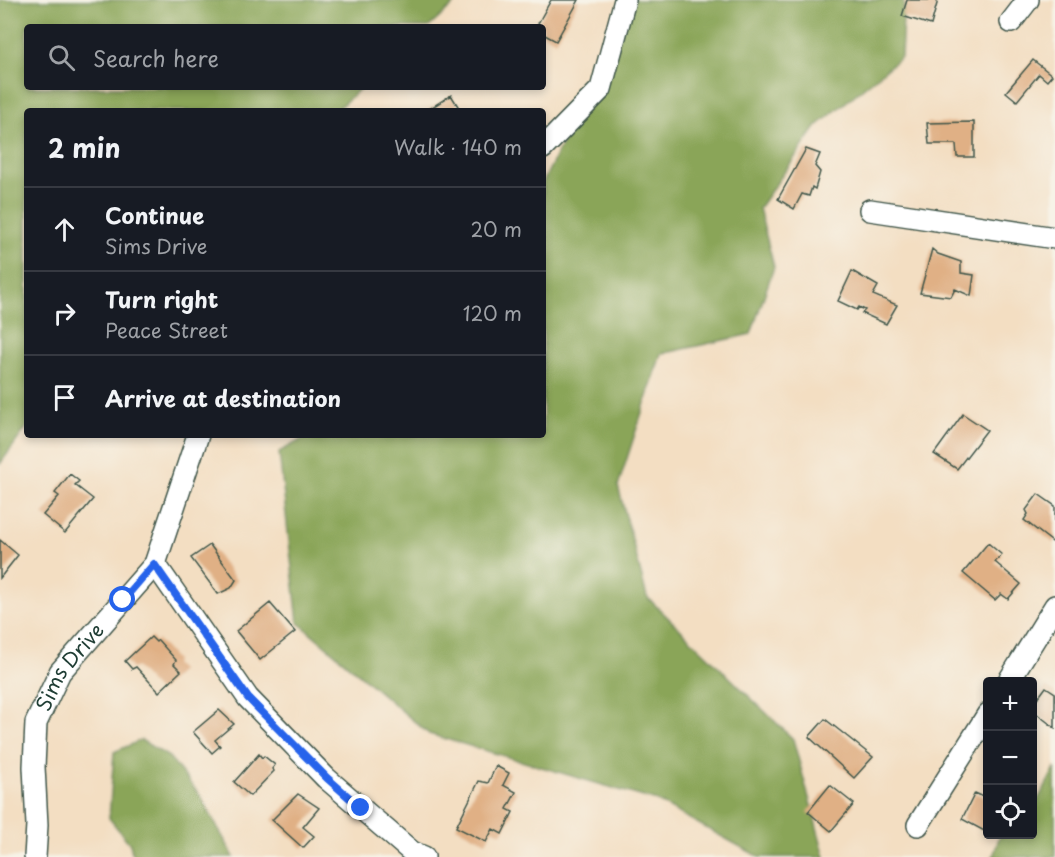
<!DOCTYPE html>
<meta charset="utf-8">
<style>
:root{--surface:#171b24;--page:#20242c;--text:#f1f3f6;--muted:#9ea1a6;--line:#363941}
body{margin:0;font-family:"Playpen Sans",sans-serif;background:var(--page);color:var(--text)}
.controls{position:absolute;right:18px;bottom:18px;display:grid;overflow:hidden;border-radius:6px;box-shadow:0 3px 9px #0003}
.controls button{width:54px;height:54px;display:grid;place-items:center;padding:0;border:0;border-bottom:2px solid var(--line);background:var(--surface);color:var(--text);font:30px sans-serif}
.stop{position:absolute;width:18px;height:18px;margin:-14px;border:4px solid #2563eb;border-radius:50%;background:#fff}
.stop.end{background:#2563eb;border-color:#fff;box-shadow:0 2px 6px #0008}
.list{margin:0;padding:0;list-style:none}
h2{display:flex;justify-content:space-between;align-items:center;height:78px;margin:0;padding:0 24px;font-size:26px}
h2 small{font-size:20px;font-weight:400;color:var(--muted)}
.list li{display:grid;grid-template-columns:39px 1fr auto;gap:18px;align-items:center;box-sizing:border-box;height:84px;padding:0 24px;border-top:2px solid var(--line)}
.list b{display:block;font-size:22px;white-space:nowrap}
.list p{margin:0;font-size:20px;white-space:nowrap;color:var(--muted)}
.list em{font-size:20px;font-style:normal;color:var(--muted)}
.icon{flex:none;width:33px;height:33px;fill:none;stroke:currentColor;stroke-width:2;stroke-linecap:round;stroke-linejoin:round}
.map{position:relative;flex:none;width:1055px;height:857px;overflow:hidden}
.search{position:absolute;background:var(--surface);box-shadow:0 3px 9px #0003;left:24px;top:24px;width:522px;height:66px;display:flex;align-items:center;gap:15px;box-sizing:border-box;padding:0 21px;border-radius:6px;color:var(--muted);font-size:22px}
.panel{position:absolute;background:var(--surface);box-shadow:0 3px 9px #0003;left:24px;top:108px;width:522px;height:330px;border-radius:6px}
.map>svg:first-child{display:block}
.forest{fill:#8aa558;stroke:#547146;stroke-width:1.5}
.building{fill:#e0b085}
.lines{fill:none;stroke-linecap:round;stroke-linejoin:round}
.minor-casing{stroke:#3f5549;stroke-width:24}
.minor{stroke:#fff;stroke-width:21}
.route{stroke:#2563eb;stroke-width:8}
.labels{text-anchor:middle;stroke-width:4.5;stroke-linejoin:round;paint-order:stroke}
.street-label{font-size:20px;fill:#1f3d34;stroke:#f7f3e8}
</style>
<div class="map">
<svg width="1055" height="857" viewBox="0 0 1055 857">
<rect width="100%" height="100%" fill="#f7f3e8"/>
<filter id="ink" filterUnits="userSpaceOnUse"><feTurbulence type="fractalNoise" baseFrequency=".0167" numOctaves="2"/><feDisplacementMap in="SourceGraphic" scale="12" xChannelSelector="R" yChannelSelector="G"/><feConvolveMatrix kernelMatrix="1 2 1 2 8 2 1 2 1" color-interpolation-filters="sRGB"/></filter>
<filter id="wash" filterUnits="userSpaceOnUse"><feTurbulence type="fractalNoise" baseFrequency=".008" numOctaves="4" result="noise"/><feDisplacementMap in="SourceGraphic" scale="24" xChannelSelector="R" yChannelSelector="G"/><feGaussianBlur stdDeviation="1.35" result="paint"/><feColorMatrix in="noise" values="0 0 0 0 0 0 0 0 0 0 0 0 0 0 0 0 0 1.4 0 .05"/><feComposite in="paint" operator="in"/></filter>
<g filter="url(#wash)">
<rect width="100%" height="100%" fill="#f3dec2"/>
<!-- forest -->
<path class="forest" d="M 0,0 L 459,0 L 429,27 L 27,27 L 27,87 L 362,87 L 335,111 L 27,111 L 27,427 L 0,464 Z
M 633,0 L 904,0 L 901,57 L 817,126 L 759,208 L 774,267 L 751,334 L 661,354 L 618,486 L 647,597 L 793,739 L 825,857 L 759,857 L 657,801 L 429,734 L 298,622 L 279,452 L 310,435 L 543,435 L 543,182 Z
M 141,740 L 169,757 L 199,794 L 234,857 L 133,857 L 130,844 L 109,818 L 114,752 Z
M 1055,768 L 1055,857 L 993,857 L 999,838 L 1003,835 L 1032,834 L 1033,809 Z"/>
<g id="blocks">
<!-- building -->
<path class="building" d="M 551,0 L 579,0 L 556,41 L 543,34 L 543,27 L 536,27 Z
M 907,0 L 938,0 L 931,25 L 902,16 Z
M 1033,60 L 1052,75 L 1047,81 L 1039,74 L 1017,101 L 1006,92 Z
M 451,95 L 461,111 L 426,111 Z
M 974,122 L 974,157 L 957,157 L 956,144 L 929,144 L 927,123 Z
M 806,149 L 820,154 L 815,166 L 820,172 L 815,189 L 812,187 L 809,196 L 802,194 L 794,209 L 778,199 Z
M 932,249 L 938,254 L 961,262 L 961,273 L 974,275 L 971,296 L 955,289 L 951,297 L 920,293 Z
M 852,271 L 878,286 L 873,295 L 897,305 L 886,324 L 862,313 L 865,310 L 859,307 L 857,310 L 838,301 Z
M 963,414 L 987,430 L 957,469 L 934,454 Z
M 70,474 L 79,481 L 75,485 L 93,499 L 65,533 L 43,515 L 59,496 L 55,493 Z
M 1038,494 L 1055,506 L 1055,544 L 1024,520 L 1028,514 L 1026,510 Z
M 0,540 L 18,555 L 0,578 Z
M 988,543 L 1002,555 L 995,562 L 1021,584 L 1008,599 L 1001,594 L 995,600 L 963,573 Z
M 210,545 L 236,580 L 231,588 L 218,594 L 191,558 Z
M 270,603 L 295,632 L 260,660 L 236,631 Z
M 151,637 L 156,642 L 158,640 L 176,660 L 174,664 L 181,671 L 159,692 L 136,667 L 132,669 L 125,661 Z
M 1046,687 L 1055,693 L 1055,728 L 1032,710 L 1032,706 Z
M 219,710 L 234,724 L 215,740 L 220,746 L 212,753 L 193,732 Z
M 825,719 L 873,757 L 854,778 L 809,737 Z
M 259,754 L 262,758 L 264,756 L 275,765 L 272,769 L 274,771 L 250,796 L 234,782 Z
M 496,766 L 509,773 L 503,785 L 516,792 L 507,809 L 513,812 L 502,834 L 493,829 L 486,842 L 456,827 L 479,781 L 488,783 Z
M 830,785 L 854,804 L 831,831 L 808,812 Z
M 975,793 L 988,799 L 988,833 L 962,819 Z
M 298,794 L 319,808 L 303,827 L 314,836 L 303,848 L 272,820 Z"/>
</g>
</g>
<g filter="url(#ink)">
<use href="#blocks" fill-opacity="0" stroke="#3f5549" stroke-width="1.5"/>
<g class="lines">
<defs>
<g id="minor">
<path d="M 1011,22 L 1028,0"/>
<path d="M 543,148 L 601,89 L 625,0"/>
<path d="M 870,210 L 1055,238"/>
<path d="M 155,564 L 248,698 L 326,778 L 412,852 L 424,857"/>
<path d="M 1008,682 L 1055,606"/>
<path d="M 918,825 L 988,714"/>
<path id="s1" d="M 35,857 L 37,825 L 34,767 L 36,723 L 60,672 L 155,564 L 198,435"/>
</g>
</defs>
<!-- minor casing -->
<use href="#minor" class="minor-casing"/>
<!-- minor -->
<use href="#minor" class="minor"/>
</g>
</g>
<g class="lines" filter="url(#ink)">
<!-- route -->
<path class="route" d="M 123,600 L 154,564 L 248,698 L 327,778 L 361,808"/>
</g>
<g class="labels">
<!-- street labels -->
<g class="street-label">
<text dy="7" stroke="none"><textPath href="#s1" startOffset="200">Sims Drive</textPath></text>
</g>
</g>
</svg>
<div class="controls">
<button>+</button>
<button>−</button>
<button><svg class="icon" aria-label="locate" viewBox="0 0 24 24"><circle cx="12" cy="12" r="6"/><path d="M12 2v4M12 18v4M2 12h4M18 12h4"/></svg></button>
</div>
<div class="stop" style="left:123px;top:600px"></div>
<div class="stop end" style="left:361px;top:808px"></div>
<div class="search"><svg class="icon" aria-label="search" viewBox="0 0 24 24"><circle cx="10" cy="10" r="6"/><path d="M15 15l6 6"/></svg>Search here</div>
<section class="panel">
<h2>2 min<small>Walk · 140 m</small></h2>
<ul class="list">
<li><svg class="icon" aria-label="ahead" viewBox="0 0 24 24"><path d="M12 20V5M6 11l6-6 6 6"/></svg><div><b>Continue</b><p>Sims Drive</p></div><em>20 m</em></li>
<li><svg class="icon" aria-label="right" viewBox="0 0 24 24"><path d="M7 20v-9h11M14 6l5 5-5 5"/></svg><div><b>Turn right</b><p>Peace Street</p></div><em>120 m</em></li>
<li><svg class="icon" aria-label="arrive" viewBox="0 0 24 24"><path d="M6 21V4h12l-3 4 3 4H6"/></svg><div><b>Arrive at destination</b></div></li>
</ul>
</section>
</div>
